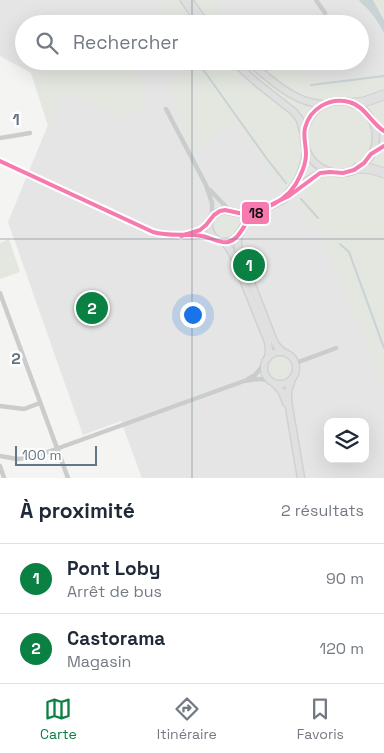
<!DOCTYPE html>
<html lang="fr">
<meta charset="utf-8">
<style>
:root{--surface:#fff;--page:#f2f2f3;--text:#1f2937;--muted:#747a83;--line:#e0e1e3;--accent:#0b8043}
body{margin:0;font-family:"Space Grotesk",sans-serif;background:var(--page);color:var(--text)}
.controls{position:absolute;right:15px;bottom:15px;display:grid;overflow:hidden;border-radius:10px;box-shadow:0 5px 20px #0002}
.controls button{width:45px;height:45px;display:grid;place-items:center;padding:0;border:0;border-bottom:1px solid var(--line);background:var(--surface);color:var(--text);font:25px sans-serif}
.scale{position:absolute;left:15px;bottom:12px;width:82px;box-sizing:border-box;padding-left:5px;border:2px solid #637683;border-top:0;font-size:14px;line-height:18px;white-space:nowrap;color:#637683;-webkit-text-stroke:4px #fff;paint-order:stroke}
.you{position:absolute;left:192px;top:314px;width:18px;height:18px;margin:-12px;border:4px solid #fff;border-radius:50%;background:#1a73e8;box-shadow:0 0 0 8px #1a73e833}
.badge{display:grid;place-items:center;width:32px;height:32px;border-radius:50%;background:var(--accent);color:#fff;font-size:16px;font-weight:700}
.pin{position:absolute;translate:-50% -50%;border:2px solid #fff;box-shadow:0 1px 5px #0006}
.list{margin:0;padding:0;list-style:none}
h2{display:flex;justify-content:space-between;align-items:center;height:65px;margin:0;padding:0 20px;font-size:21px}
h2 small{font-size:16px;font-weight:400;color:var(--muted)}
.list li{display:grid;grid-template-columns:32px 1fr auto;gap:15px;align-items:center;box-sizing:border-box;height:70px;padding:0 20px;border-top:1px solid var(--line)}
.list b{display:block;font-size:19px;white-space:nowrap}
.list p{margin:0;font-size:16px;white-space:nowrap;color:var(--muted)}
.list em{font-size:16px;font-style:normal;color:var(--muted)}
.icon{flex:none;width:28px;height:28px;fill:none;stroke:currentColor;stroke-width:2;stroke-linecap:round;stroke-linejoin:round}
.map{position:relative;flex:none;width:384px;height:478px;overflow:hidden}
.search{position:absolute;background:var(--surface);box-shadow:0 5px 20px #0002;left:15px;right:15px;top:15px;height:55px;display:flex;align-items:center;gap:12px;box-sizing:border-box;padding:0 18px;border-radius:28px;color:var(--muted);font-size:19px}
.sheet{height:205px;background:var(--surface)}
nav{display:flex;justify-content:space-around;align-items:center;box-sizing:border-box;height:70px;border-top:1px solid var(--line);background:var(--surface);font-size:14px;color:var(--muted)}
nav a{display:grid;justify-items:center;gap:2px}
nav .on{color:var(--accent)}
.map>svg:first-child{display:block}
.built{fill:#e4e5e4;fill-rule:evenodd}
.green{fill:#e4e7e0}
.water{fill:#c9d3d5}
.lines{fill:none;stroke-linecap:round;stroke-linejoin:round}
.stream{stroke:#c9d3d5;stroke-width:2}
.secondary-casing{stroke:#d0d2d2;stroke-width:9}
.motorway-casing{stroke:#d0d1d1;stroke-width:11}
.minor{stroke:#cbcdcd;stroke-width:4.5}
.tertiary{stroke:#cbcdcd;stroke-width:5.5}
.secondary{stroke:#e0e0e0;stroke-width:6}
.motorway{stroke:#e0e0e0;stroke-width:9}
.bus-1-casing{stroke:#fff;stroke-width:8}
.bus-1{stroke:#f77aaf;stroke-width:4}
.grid{fill:none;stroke:#637683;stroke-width:1;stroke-opacity:0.55}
.grid-label{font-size:16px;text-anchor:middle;font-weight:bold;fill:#637683;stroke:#fff;stroke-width:5;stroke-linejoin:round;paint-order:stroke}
.line-badge{stroke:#fff;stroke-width:2}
.pale-badge-label{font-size:14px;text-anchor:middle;font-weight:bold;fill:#111}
</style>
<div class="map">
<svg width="384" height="478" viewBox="0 0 384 478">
<rect width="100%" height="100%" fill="#f4f4f2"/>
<!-- built -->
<path class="built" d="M 0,0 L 373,0 L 384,20 L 384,478 L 142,478 L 121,421 L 83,435 L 8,222 L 48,125 L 31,73 L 0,56 ZM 24,24 L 360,24 L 360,61 L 24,61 ZM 328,422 L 365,422 L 365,459 L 328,459 Z"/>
<!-- green -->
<path class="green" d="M 157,0 L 179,0 L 195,24 L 172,24 Z
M 194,0 L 214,0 L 239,24 L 210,24 Z
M 373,0 L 384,0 L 384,20 Z
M 111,61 L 149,61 L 137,67 L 145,91 L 139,111 L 118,116 L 65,91 L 48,125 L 31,73 Z
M 173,61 L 228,61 L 246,78 L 291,110 L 297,121 L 298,126 L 298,143 L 301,156 L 301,164 L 298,174 L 283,188 L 281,187 L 235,121 L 194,151 L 173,109 L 177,97 L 170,94 L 172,86 L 182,81 Z
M 236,61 L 244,61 C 265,79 287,96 312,107 L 306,112 L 302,121 L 299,112 Z
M 254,61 L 287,61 L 306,75 L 322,81 L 343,79 L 384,72 L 384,91 L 364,98 L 356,100 L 341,97 L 316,101 L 303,98 L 287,88 Z
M 384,98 L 384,128 C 375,122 372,112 363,105 Z
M307 137a33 33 0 1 1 66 0a33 33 0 1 1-66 0Z
M 384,149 L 384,170 L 368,166 L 380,151 Z
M 359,172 L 367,172 L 384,177 L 384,396 L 365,339 L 339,276 L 318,230 L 297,202 L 309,190 L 305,186 L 321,175 L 326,175 L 335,177 L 346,176 Z
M213 226a12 12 0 1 1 24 0a12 12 0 1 1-24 0Z
M 9,239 L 20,272 L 0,279 L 0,243 Z
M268 368a12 12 0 1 1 24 0a12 12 0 1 1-24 0Z"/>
<!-- water -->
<path class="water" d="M 359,0 L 373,0 L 384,20 L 384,33 C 380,26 376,18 370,12 C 367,7 362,5 359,0 Z"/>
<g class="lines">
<!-- stream -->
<path class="stream" d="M 197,61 L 267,159 L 286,183
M 311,85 L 384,76
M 301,199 L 318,218
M 340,244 L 349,252 L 384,348"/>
<defs>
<path id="secondary" d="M 184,0 L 200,24
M 189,0 L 206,24
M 233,61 L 256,82 L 294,112 L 300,120 L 303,131
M 248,61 C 269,78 296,105 324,104
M304 137a36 36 0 1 1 72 0a36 36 0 1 1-72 0Z
M 288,193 C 299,182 304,167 306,152
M 262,209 C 256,213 251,217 247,222 C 241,228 239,239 230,241 C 214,246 202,226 214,215 C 222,207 230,212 239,213 C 247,214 255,212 262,209 C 271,206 282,201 290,195 C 302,187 313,172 328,172
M 238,236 L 238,249 L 273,339 L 276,345 L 283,352
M 224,242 L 229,248 L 234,257 L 268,342 L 269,350 L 268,358
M264 368a16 16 0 1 1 32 0a16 16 0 1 1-32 0Z
M 292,379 L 288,391 L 288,401 L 301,478
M 275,384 L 282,392 L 286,403"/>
<path id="motorway" d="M 353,103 L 364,102 L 384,95
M 357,168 L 372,169 L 384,173"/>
</defs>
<!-- secondary casing -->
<use href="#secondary" class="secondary-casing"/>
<!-- motorway casing -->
<use href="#motorway" class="motorway-casing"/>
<!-- minor -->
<path class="minor" d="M 316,0 L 325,13
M 166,109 L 206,185 L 212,203 L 212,217
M 0,138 L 30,133
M 210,190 L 229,210
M 0,293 L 68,478
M 296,363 L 336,348
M 248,379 L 255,375 L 266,362
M 0,406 L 24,409 L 40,403
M 0,456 L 17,459 L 34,457 L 244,381 L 258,379 L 270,380
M 0,466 L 4,478"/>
<!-- tertiary -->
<path class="tertiary" d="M 373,123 L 384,131
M 371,154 L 384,146
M 0,161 L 153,232 L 171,236 L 199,236 L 216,240
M 190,234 L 202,228 L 211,220"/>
<!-- secondary -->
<use href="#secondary" class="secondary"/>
<!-- motorway -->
<use href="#motorway" class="motorway"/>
<defs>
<path id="bus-1" d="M 0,161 L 153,232 C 170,237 186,233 202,236 C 210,237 220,244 228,242 C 239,240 244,224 251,217 C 257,210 266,208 274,204 C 285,198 295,188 300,176 C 303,170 306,162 306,154 C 306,145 303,137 305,128 C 310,108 330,97 349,102 C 365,106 371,123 384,131
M 181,236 L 200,230 L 206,225 L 214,215 L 220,211 L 225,210 L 239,213 L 249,213 L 262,209 L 289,196 L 320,173 L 330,172 L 343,173 L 354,170 L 364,163 L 371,154 L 384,146"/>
</defs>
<!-- bus-1 casing -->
<use href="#bus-1" class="bus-1-casing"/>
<!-- bus-1 -->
<use href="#bus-1" class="bus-1"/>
</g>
<!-- grid -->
<path class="grid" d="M 192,0 L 192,24M 192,61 L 192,478M 0,239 L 384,239"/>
<g class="grid-label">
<text x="16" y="125">1</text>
<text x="16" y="364">2</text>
</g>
<rect class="line-badge" x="241" y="201" width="29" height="24" rx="5" fill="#f77aaf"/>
<g class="pale-badge-label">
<text x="256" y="218">18</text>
</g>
</svg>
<div class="controls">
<button><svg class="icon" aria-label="layers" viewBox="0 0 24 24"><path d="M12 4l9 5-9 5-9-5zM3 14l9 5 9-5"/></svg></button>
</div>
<div class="scale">100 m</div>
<div class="you"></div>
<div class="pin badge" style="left:249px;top:265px">1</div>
<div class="pin badge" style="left:92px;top:308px">2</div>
<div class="search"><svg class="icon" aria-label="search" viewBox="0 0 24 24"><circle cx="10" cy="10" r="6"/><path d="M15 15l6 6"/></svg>Rechercher</div>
</div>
<section class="sheet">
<h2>À proximité<small>2 résultats</small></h2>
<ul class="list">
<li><span class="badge">1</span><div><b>Pont Loby</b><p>Arrêt de bus</p></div><em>90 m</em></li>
<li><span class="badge">2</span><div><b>Castorama</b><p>Magasin</p></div><em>120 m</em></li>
</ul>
</section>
<nav>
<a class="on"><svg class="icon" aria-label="map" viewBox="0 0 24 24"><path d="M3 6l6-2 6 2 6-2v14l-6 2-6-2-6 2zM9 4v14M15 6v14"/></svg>Carte</a>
<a><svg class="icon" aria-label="directions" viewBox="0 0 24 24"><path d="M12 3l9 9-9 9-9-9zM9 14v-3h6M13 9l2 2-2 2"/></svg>Itinéraire</a>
<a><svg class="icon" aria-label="saved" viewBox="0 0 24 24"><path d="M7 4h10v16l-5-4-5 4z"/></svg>Favoris</a>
</nav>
